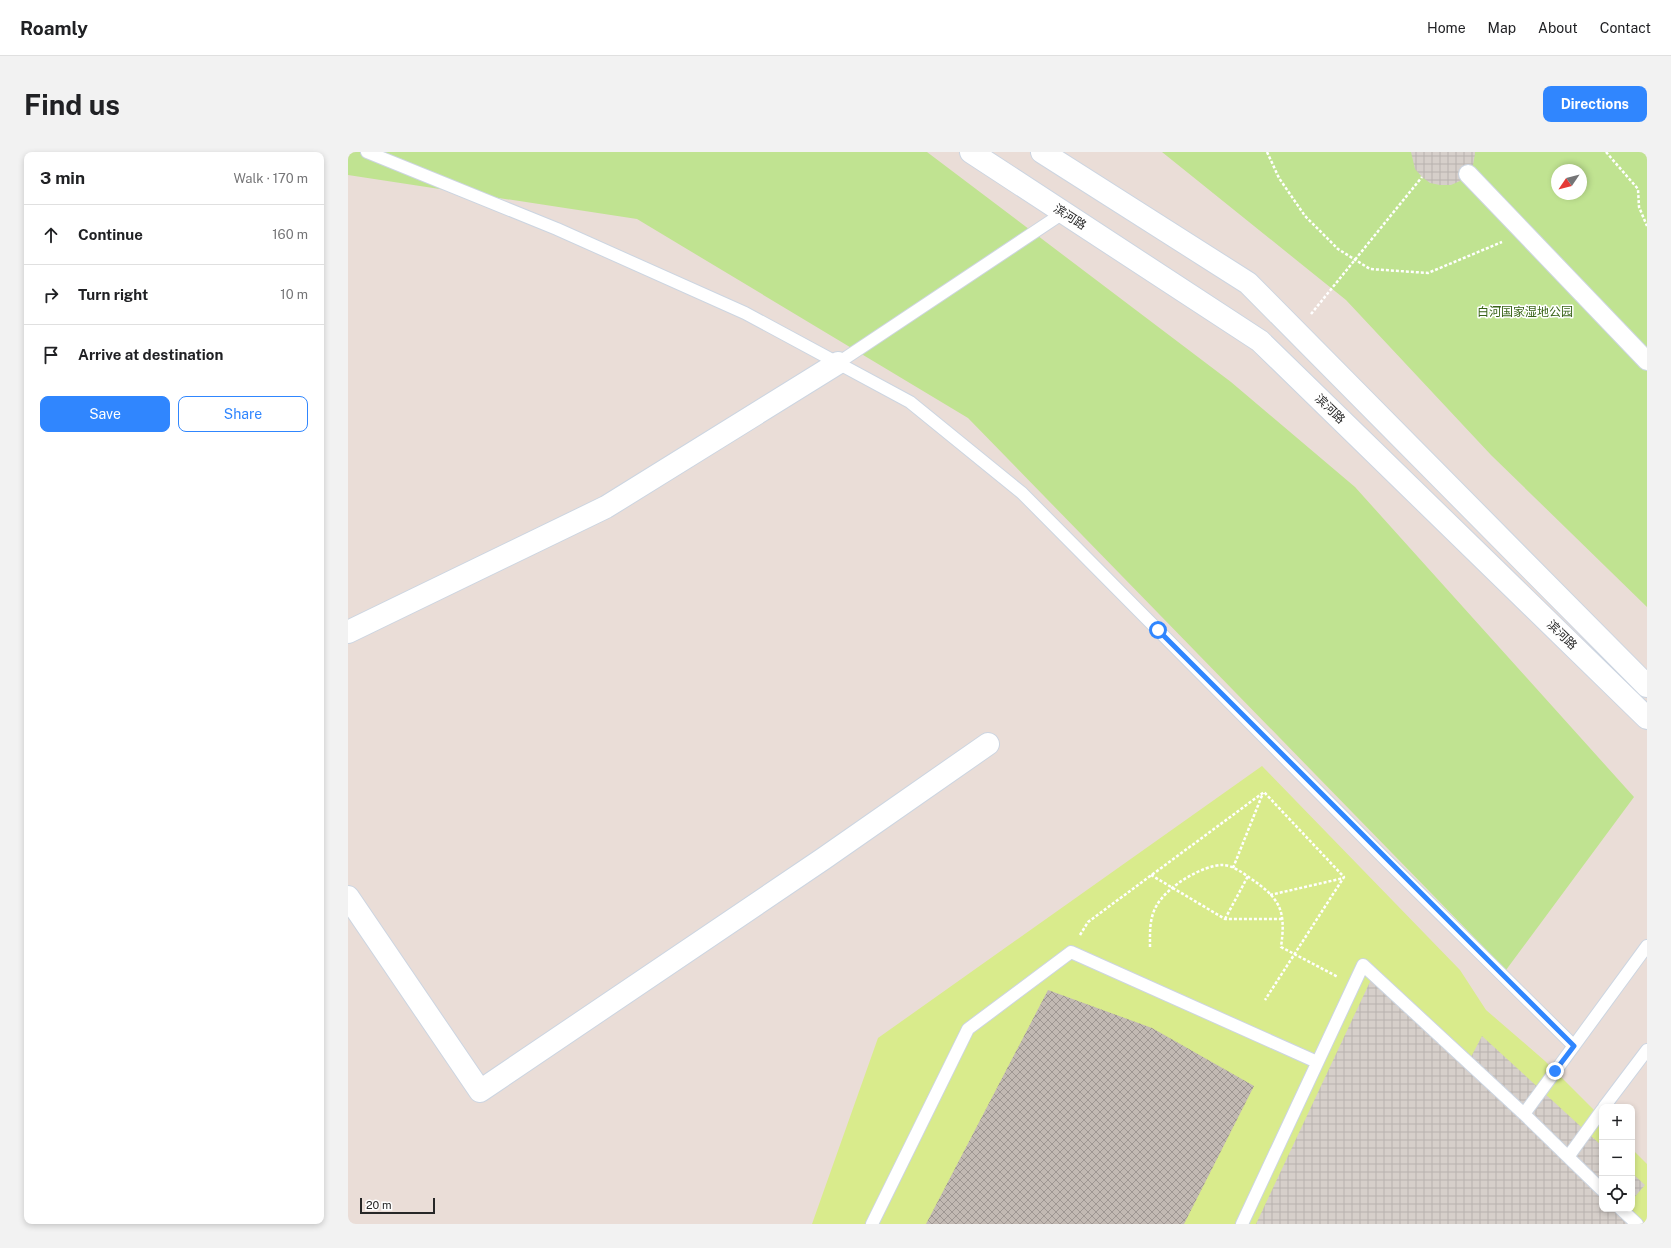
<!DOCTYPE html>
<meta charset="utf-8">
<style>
:root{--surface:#fff;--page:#f2f2f2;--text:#202124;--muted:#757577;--line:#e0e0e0;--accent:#3086fe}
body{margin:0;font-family:"Public Sans","Noto Sans SC",sans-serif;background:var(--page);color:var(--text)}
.controls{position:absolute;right:12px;bottom:12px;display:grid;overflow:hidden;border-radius:8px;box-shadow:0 2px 6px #0003}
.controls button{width:36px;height:36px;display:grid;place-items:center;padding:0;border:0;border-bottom:1px solid var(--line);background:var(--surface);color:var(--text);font:20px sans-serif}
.compass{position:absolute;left:1203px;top:12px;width:36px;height:36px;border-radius:50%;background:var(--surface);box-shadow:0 2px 6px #0003;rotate:235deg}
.scale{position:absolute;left:12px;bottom:10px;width:75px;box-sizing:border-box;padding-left:4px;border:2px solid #272727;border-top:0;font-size:11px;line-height:14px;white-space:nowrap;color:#272727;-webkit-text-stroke:3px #fff;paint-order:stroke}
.stop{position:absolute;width:12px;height:12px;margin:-9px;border:3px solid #3086fe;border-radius:50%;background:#fff}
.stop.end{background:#3086fe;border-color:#fff;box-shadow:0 1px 4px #0008}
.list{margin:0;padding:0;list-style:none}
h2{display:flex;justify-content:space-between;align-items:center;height:52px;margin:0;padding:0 16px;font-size:17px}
h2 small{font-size:13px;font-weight:400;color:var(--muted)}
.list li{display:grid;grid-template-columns:26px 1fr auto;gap:12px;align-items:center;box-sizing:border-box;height:60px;padding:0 16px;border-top:1px solid var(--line)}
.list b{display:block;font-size:15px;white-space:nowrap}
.list em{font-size:13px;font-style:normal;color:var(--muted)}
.actions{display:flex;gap:8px;padding:12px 16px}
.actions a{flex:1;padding:9px 0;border:1px solid var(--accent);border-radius:8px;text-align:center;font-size:14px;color:var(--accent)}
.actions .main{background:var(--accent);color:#fff}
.icon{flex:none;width:22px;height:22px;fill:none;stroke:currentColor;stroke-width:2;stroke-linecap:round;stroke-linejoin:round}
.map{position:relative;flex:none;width:1299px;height:1072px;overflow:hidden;border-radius:8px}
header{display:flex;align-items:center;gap:24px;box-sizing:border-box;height:56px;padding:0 20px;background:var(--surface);border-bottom:1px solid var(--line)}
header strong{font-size:19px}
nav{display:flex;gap:22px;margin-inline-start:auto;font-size:14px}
.intro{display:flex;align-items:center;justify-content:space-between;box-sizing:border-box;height:96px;padding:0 24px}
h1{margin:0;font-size:28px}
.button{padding:10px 18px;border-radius:8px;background:var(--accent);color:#fff;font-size:14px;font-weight:700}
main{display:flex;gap:24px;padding:0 24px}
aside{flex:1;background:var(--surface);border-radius:8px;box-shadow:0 2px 6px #0003}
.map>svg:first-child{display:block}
.green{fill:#c0e391;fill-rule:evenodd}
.pitch{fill:#d9eb8c}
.plaza{fill:url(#plaza-grid)}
.building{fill:url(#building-cross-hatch)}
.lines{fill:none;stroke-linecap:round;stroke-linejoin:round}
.service-casing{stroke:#ccd5e1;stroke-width:14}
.pedestrian-casing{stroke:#ccd5e1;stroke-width:20}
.minor-casing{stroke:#ccd5e1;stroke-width:24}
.secondary-casing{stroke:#ccd5e1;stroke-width:24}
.path{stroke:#fff;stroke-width:2.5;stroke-dasharray:3 2;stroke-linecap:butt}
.service{stroke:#fff;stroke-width:12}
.pedestrian{stroke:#fff;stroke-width:18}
.minor{stroke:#fff;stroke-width:22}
.secondary{stroke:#fff;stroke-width:22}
.route{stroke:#3086fe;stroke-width:5}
.labels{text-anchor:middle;stroke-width:3;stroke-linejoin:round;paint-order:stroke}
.street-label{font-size:12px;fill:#272727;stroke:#fff}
.park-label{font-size:12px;fill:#386317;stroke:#fff}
</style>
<header>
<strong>Roamly</strong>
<nav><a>Home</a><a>Map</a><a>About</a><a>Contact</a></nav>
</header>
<div class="intro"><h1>Find us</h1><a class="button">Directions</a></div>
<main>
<aside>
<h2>3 min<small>Walk · 170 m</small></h2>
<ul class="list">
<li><svg class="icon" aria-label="ahead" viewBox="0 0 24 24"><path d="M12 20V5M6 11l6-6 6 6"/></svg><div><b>Continue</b></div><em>160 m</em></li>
<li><svg class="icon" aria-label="right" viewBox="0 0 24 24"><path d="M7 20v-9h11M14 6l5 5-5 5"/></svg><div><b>Turn right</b></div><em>10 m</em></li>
<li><svg class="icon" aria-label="arrive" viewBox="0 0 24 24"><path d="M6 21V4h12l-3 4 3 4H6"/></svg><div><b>Arrive at destination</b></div></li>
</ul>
<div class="actions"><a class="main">Save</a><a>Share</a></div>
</aside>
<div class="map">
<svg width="1299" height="1072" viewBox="0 0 1299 1072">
<defs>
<pattern id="plaza-grid" width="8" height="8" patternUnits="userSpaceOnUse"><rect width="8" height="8" fill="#d6cfca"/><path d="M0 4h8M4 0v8" fill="none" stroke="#b8b2ae"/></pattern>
<pattern id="building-cross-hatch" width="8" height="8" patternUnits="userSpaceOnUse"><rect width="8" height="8" fill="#c2b9b3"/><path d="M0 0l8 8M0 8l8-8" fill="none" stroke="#9e9692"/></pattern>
</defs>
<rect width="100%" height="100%" fill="#eaddd7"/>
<!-- green -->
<path class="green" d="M 0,0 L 579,0 L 883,230 L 1007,335 L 1286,645 L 1158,818 L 620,266 L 289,67 L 0,23 Z
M 814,0 L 1299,0 L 1299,455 L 1143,303 L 998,148 ZM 1209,18 L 1233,18 L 1233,42 L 1209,42 Z"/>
<!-- pitch -->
<path class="pitch" d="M 914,614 L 1112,818 L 1138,858 L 1197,909 L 1254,966 L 1254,1057 L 1284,1057 L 1284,997 L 1299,1012 L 1299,1072 L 464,1072 L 530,886 Z"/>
<!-- plaza -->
<path class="plaza" d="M 1063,0 L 1127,0 L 1127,2 L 1125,13 L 1120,22 L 1112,29 L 1103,33 L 1092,33 L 1082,31 L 1074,25 L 1067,17 Z
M 1028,817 L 1123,905 L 1134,884 L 1254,994 L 1254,1057 L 1283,1057 L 1298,1072 L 908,1072 Z
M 1284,1021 L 1297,1033 L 1284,1048 Z"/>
<!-- building -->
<path class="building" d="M 700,838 L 804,876 L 906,934 L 836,1072 L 578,1072 Z"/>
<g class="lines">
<defs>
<path id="service" d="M 19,0 L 209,77 L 397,161 L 562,250 L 674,341 L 1036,706 L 1226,894
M 490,211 L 715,61
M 1256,955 L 1299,898
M 1176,962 L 1299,794
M 1220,1005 L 1254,958
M 1273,1057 L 1289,1072
M 524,1072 L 620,877 L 723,800 L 969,910
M 894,1072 L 1015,813 L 1176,962 L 1254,1038"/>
<path id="pedestrian" d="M 1120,22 L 1299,209"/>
<path id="minor" d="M 0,480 L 258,355 L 490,211
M 0,745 L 132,939 L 475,707 L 640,592"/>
<path id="secondary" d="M 623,0 L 912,189 L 1299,566
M 694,0 L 900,131 L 1299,534"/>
</defs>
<!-- service casing -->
<use href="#service" class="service-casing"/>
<!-- pedestrian casing -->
<use href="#pedestrian" class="pedestrian-casing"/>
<!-- minor casing -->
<use href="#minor" class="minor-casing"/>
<!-- secondary casing -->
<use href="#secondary" class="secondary-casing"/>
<!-- path -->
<path class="path" d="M 919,0 L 931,26 L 957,64 L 990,97 L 1022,117 L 1080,121 L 1154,90
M 1258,0 L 1290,37 L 1291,55 L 1299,74
M 1297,0 L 1299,2
M 963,162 L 1074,25
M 885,716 L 915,641
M 803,723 L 877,767 L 935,767
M 922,743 L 996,726
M 877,767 L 900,724
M 732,783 L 740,770 L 916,640 L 996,725 L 917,848
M 802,795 C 802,781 801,766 809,753 C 819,735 854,713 875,713 C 884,713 895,721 902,726 C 933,747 938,759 933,795 L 990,825"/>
<!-- service -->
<use href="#service" class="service"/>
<!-- pedestrian -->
<use href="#pedestrian" class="pedestrian"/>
<!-- minor -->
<use href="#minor" class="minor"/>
<!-- secondary -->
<use href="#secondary" class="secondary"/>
</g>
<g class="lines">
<!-- route -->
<path class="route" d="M 810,478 L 1226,894 L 1207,919"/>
</g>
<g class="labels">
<!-- street labels -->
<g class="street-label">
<text transform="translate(722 65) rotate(33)" y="4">滨河路</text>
<text transform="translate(982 257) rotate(44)" y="4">滨河路</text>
<text transform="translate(1214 483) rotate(44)" y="4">滨河路</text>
</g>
<!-- park labels -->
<g class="park-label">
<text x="1177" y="164">白河国家湿地公园</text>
</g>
</g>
</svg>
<div class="controls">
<button>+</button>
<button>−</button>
<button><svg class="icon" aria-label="locate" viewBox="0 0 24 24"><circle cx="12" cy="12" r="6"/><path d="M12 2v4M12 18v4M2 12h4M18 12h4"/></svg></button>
</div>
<svg class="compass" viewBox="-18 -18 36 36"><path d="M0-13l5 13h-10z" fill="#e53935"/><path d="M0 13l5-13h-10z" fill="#757577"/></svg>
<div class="scale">20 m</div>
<div class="stop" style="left:810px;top:478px"></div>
<div class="stop end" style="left:1207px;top:919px"></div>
</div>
</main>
